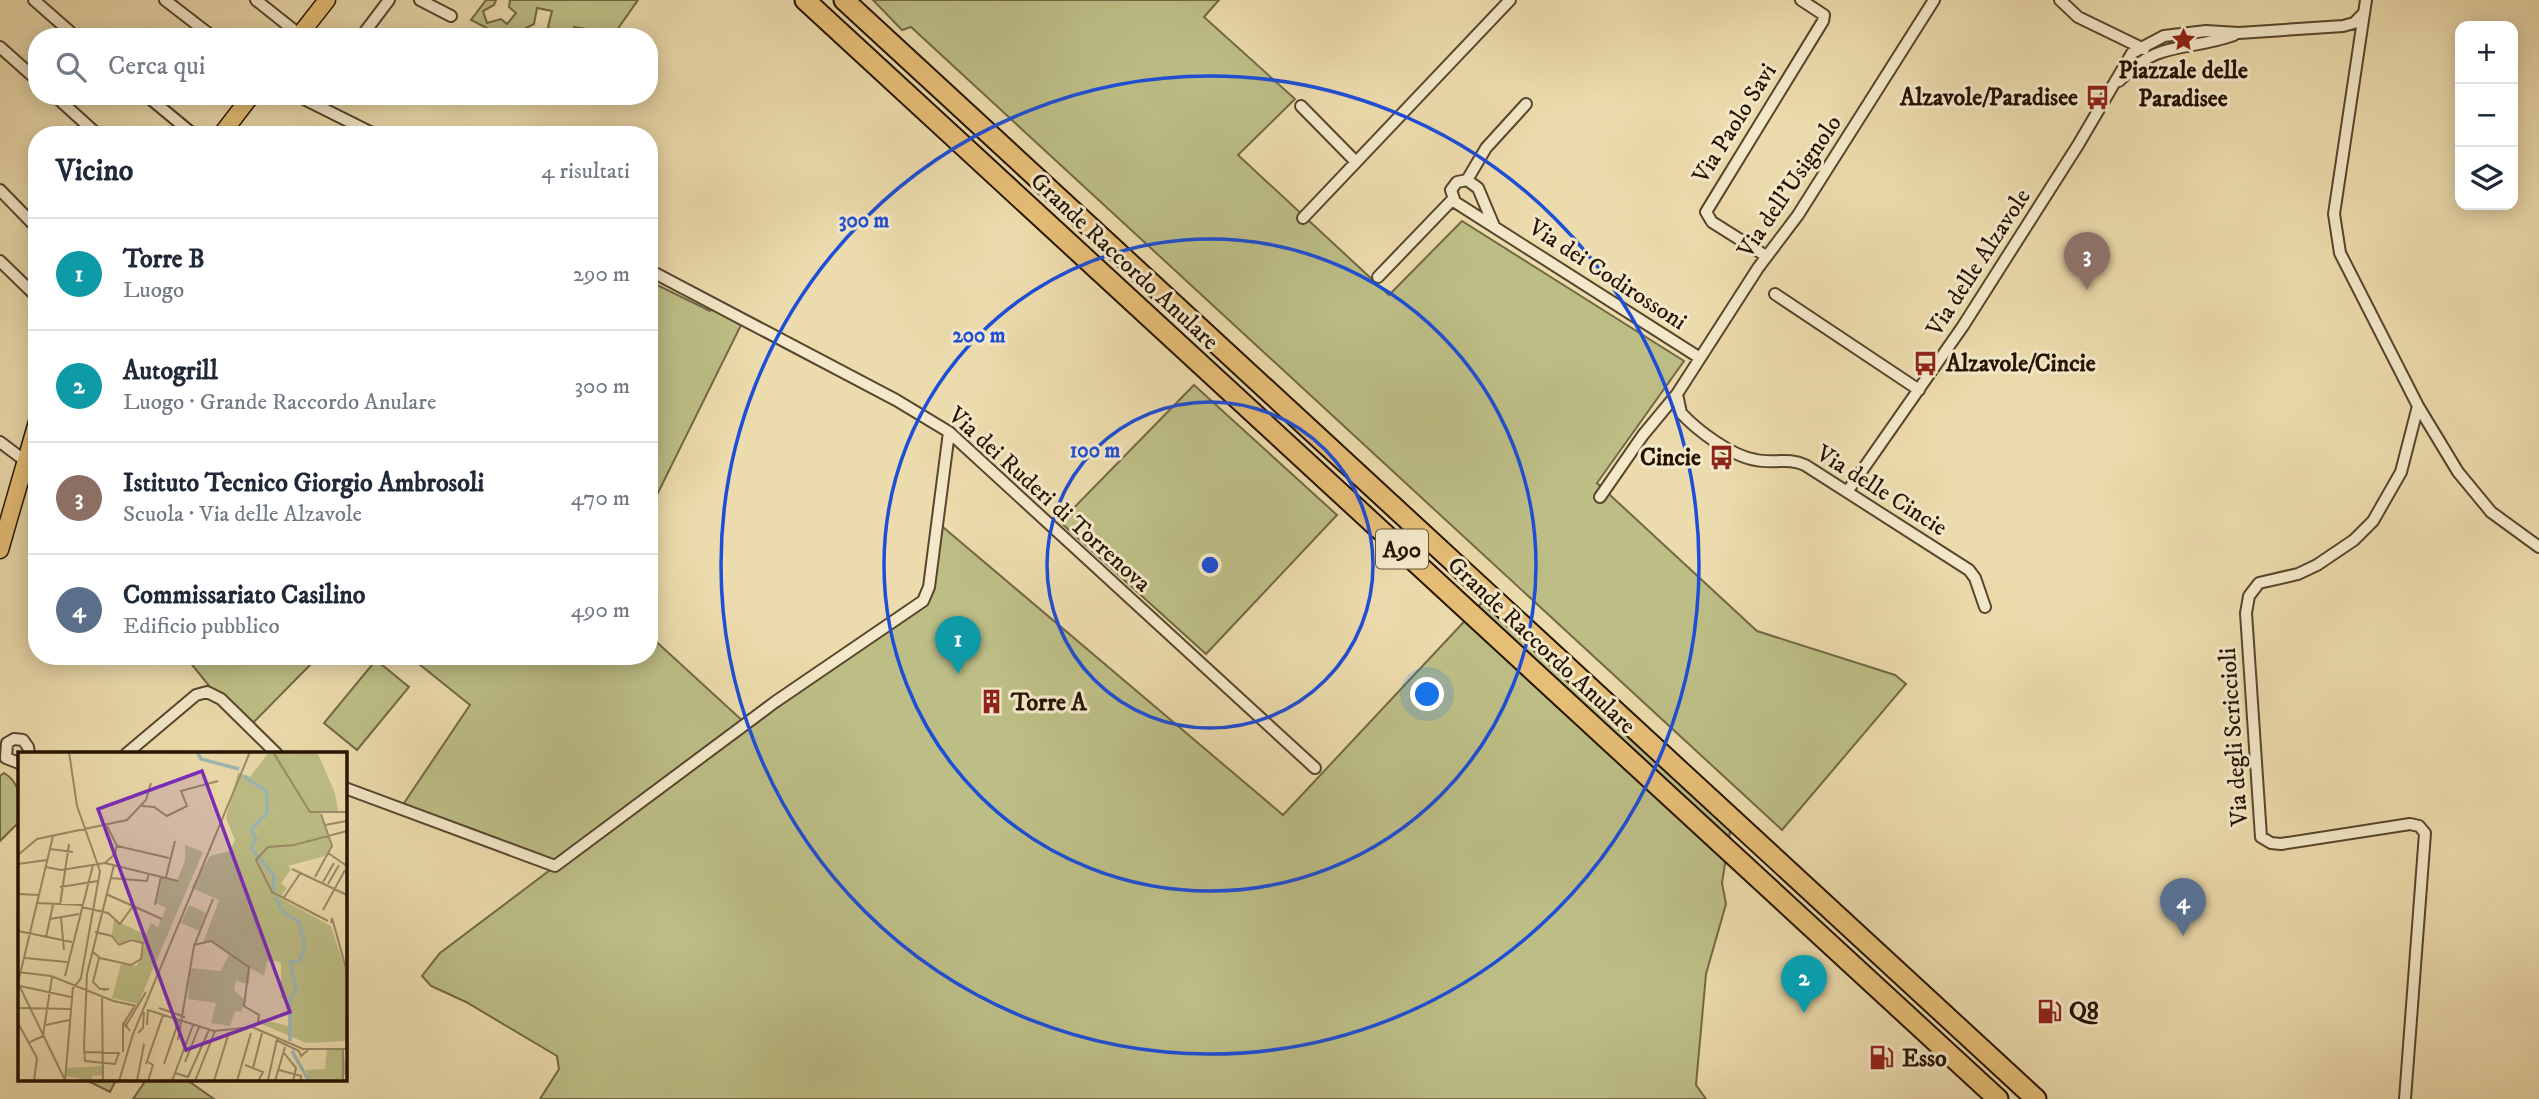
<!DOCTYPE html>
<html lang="it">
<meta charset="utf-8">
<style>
:root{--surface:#fff;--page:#f6f6f7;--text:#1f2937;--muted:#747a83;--line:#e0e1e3;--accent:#7c3aed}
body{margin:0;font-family:"IM FELL DW Pica",serif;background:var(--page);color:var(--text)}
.controls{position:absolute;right:21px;top:21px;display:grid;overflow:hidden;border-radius:14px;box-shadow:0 4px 18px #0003}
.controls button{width:63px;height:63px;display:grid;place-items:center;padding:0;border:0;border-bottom:2px solid var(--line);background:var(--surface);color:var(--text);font:35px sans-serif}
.you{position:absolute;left:1428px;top:695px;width:24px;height:24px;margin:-18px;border:5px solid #fff;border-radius:50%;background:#1a73e8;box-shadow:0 0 0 10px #1a73e833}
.badge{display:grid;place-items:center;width:46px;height:46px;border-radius:50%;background:var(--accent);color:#fff;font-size:23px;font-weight:700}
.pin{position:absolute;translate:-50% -58px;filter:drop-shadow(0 2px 4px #0008)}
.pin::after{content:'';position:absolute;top:37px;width:24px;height:21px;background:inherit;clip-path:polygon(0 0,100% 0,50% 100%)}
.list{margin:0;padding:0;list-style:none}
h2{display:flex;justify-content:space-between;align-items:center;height:91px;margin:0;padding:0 28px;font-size:30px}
h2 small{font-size:23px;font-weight:400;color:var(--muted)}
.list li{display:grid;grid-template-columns:46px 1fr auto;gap:21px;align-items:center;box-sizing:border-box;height:112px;padding:0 28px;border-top:2px solid var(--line)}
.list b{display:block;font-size:26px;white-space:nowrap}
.list p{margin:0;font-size:23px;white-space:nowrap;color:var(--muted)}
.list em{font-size:23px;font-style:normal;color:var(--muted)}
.icon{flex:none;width:38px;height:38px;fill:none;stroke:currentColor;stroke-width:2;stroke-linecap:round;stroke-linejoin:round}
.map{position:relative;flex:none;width:2539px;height:1099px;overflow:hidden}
.search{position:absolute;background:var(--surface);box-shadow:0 4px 18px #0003;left:28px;top:28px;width:630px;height:77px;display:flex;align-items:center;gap:18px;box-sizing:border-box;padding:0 24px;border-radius:28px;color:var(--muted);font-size:26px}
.panel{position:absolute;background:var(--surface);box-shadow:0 4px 18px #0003;left:28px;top:126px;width:630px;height:539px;border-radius:28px}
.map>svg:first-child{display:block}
.green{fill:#bdbe86;stroke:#716844;stroke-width:2}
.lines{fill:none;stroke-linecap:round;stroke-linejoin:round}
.street-casing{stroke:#57452c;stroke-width:14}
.primary-casing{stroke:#251301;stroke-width:19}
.highway-casing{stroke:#251301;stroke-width:23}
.street{stroke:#f3e8c9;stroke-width:10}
.primary{stroke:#e6be76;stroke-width:16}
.highway{stroke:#e6be76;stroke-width:19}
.ring{fill:none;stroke:#1d4ed8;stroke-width:3.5}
.labels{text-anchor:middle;stroke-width:6;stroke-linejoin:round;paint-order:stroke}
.shield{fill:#f3e8c9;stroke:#63533d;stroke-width:2}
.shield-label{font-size:23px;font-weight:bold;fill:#251301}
.poi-label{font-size:24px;font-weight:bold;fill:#251301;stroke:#f3e8c9;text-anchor:start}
.street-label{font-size:24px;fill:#251301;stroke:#f3e8c9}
.inset-river{fill:none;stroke:#9db8b5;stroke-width:3.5}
.inset-road{fill:none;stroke:#9c8b68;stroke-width:2}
.view{fill:#7b2cbf;fill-opacity:0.15;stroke:#7b2cbf;stroke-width:3.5}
.inset-edge{fill:none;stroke:#251301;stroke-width:3.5}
.centre{fill:#1d4ed8;stroke:#f3e8c9;stroke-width:3.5}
.ring-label{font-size:21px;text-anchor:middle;font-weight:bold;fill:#1d4ed8;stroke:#f3e8c9;stroke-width:6;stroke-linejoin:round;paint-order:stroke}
</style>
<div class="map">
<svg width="2539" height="1099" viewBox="0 0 2539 1099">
<rect width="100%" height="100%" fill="#ecdbac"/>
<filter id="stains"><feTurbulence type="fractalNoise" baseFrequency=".00286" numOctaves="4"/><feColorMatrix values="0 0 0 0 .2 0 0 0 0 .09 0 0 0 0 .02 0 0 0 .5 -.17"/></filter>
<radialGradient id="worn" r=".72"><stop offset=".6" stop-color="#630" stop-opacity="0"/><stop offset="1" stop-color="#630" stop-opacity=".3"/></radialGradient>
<!-- green -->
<path class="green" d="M 486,0 L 496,0 L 494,5 L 483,11 L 487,23 L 501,19 L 507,24 L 516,13 L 509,7 L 510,0 L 638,0 L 612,37 L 586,37 L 587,29 L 574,27 L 572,37 L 554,37 L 556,34 L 548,27 L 552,11 L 537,8 L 534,24 L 520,31 L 523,37 L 504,37 L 471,20 Z
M 873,0 L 1219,0 L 1204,17 L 1295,99 L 1238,155 L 1389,295 L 1462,221 L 1684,361 L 1597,483 L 1757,631 L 1895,675 L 1906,684 L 1782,830 L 911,27 L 902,30 Z
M 649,281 L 710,311 L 715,303 L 744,319 L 649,511 Z
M 1194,385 L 1337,515 L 1206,654 L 1060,522 Z
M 937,522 L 1283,815 L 1489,595 L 1732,819 L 1722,883 L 1726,904 L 1706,974 L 1696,1085 L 1706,1099 L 540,1099 L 559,1069 L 557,1056 L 466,1002 L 431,986 L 422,976 L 440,953 L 554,867 L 400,809 L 470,705 L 409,656 L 649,656 L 649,635 L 746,724 L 925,598 Z
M 185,656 L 341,656 L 313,662 L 249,727 L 218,697 Z
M 376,660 L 409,687 L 357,750 L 324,723 Z
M 4,773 C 23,784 19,803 19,822 L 0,841 L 0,776 Z
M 86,1080 L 116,1080 L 110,1092 Z
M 146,1080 L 187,1080 L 214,1099 L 133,1099 Z"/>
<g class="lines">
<defs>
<path id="street" d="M 34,0 L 76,37
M 165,0 L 213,37
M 256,0 L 300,35
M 420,0 L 451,16
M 2060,0 L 2078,17 L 2144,49
M 2366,0 L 2334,214 L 2340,253 L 2418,406 L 2458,472 L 2491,512 L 2539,547
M 361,37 L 389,0
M 0,47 L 37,80
M 2119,81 C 2158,39 2187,52 2234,35
M 55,96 L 98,135
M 147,96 L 194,135
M 298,96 L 376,135
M 1301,106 L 1356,162
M 1467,180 L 1486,148 L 1526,104
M 0,190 L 37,228
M 1303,218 L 1510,0
M 1494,226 L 1478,188 L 1467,180 L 1457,182 L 1451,190 L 1455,202 L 1700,358
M 1766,256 L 1712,222 L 1706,212 L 1823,21 L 1824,15 L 1801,0
M 0,261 L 37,297
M 649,270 L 896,400 L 949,432 L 1315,768
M 1378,277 L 1453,199
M 1775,294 L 1919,390
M 1677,394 L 1681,413 C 1698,431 1731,456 1756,460 C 1774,464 1788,457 1805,465 L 1969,570 L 1975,578 L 1985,607
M 0,442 L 24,460
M 1847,492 L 1963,326 L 2078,145 L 2132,53 L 2164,36 L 2206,31 L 2239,33 L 2343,26 L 2354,23 L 2364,13
M 1600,497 L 1643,435 L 1677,394 L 1758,268 L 1798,215 L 1934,0
M 126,754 L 196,695 L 207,692 L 221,699 L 277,754
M 19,763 L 6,758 L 7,743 L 14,739 L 23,740 L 28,747 L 29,754
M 345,788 L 555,866 L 775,702 L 923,601 L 929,587 L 949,432
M 2405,1099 L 2425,833 L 2419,826 L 2410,824 L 2281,844 L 2271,843 L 2261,837 L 2246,613 L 2249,596 L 2259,583 L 2298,574 L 2317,565 L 2354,540 L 2373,521 L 2401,472 L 2418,406"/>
<path id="primary" d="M 298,37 L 327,0
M 221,135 L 251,96
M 0,550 L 37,422"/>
<path id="highway" d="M 805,0 L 1998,1099
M 844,0 L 2036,1099"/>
</defs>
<!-- street casing -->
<use href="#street" class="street-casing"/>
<!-- primary casing -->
<use href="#primary" class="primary-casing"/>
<!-- highway casing -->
<use href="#highway" class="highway-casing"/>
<!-- street -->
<use href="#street" class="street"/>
<!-- primary -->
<use href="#primary" class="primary"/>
<!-- highway -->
<use href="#highway" class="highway"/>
</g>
<!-- distance rings -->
<g class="ring">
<circle cx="1210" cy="565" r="163"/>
<circle cx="1210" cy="565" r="326"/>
<circle cx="1210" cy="565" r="489"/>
</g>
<!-- icons -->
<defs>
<symbol id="sight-bare" viewBox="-9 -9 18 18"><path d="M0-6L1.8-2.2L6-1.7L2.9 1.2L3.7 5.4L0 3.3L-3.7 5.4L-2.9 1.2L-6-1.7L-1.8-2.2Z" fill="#8f2418" stroke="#f3e8c9" stroke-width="2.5" paint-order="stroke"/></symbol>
<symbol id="bus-bare" viewBox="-9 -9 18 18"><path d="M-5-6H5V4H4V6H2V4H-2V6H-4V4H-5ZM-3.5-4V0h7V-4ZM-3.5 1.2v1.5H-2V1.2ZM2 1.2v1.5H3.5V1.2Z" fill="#8f2418" stroke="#f3e8c9" stroke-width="2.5" paint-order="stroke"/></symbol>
<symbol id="building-bare" viewBox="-9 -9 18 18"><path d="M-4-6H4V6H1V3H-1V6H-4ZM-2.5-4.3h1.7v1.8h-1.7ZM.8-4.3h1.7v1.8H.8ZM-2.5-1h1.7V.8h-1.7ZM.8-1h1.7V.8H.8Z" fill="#8f2418" stroke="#f3e8c9" stroke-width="2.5" paint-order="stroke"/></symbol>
<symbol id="fuel-bare" viewBox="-9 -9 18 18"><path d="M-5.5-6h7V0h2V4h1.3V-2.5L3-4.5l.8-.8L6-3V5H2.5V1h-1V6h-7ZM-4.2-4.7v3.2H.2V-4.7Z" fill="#8f2418" stroke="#f3e8c9" stroke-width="2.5" paint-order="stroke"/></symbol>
</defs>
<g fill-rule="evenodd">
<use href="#sight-bare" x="2166" y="22" width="35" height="35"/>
<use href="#bus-bare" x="2080" y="80" width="35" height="35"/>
<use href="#bus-bare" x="1908" y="346" width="35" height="35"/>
<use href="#bus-bare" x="1704" y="440" width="35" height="35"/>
<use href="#building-bare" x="974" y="684" width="35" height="35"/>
<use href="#fuel-bare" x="2032" y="994" width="35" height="35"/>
<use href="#fuel-bare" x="1864" y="1040" width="35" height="35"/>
</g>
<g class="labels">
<!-- shield labels -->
<rect class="shield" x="1376" y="529.5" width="52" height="39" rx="5"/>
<g class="shield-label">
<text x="1402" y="557">A90</text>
</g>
<!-- poi labels -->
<g class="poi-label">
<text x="2183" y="78" text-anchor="middle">Piazzale delle<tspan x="2183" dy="28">Paradisee</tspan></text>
<text x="2078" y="105" text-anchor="end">Alzavole/Paradisee</text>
<text x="1946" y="371">Alzavole/Cincie</text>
<text x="1701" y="465" text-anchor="end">Cincie</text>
<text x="1011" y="710">Torre A</text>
<text x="2069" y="1019">Q8</text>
<text x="1902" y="1066">Esso</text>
</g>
<!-- street labels -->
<g class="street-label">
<text transform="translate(1734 123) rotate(-58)" y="8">Via Paolo Savi</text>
<text transform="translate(1789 186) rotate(-56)" y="8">Via dell'Usignolo</text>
<text transform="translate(1125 261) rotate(43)" y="8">Grande Raccordo Anulare</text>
<text transform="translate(1978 262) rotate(-57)" y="8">Via delle Alzavole</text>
<text transform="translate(1608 274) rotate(33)" y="8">Via dei Codirossoni</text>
<text transform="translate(1882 490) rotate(32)" y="8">Via delle Cincie</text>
<text transform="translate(1050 499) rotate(42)" y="8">Via dei Ruderi di Torrenova</text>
<text transform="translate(1542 645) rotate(43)" y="8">Grande Raccordo Anulare</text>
<text transform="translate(2233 737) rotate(-94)" y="8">Via degli Scriccioli</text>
</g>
</g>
<!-- overview -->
<g transform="translate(18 752)">
<rect width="329" height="329" fill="#ecdbac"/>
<path d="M 251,0 L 299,0 L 317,41 L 320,59 L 302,61 L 313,94 L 307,104 L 270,114 L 273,117 L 263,132 L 269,136 L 262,146 L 313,174 L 329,223 L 329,289 L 288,291 L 241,271 L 243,267 L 274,275 L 272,248 L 263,246 L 263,211 L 259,209 L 249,209 L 246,224 L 232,216 L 231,232 L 218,229 L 216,238 L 228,249 L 223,260 L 217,259 L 212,274 L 193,271 L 198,251 L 170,247 L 172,216 L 203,219 L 211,202 L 193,189 L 185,191 L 201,148 L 173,136 L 192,104 L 212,99 L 217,88 L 208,66 L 220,20 L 232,25 ZM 167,93 L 185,100 L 120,252 L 94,246 L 103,212 L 119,214 L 127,193 L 114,186 L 102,192 L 94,182 L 96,168 L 128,183 L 133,171 L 140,175 L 148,156 L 138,151 L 144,126 L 159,129 L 167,109 ZM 171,153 L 188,161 L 181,179 L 163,171 ZM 309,297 L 325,297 L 329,323 L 325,323 L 325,329 L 291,329 L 288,318 L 307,317 ZM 86,314 L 86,323 L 74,324 L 74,329 L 48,324 L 48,316 Z" fill="#bdbe86"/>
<path class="inset-river" d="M 179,0 L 183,7 L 221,17M 226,24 L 249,40 L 249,61 L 233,78 L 238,87 L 233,96 L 256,124 L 255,139M 257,145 L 266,161 L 281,170 L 287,193 L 282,209 L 272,210 L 278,239 L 272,247 L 272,289M 274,299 L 291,329"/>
<path class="inset-road" d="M 51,0 L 59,54 L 82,119 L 63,226 L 54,238M 255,0 L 292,60 L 329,60M 124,54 L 136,55 L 149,64 L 169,54 L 163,39 L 200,29M 303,62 L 314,94 L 310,101 L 329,114M 307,73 L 329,69M 89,74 L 99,94 L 151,106M 32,97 L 55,100M 0,103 L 19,87 L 109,68 L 128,48 L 133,31M 87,111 L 97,102 L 99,92M 0,112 L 29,108M 28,115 L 43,118 L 87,111 L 160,129M 274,117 L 329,143M 148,125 L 157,89M 297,125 L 310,101M 92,126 L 129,129 L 131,121M 305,130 L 316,111M 310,132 L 321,113M 42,135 L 80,129M 0,142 L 21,143M 88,142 L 144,167M 265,147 L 283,120M 19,151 L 64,153M 42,153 L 51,92M 137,153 L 143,124M 63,155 L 90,161 L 102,172 L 115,154M 305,158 L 327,118M 43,166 L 46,198M 32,167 L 61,162M 310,169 L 254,140 L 238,108 L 250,95 L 276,93 L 329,79M 313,171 L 314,166 L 329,220M 0,179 L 54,190M 77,180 L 94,184 L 101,193M 28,185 L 35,153M 176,193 L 193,189 L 231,215 L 226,254 L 241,263 L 240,270M 74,199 L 82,206 L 113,213 L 123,207 L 125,191 L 113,188 L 101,193M 7,206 L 49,210M 81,206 L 75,230 L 82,237 L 91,237 L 85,238M 0,220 L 33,224 L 98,250M 47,224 L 75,113M 0,231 L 35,84M 0,231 L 47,328M 2,234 L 53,245M 84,246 L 85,329M 96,249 L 118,254M 0,256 L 52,257M 141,256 L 167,265M 0,271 L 19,306 L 16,329M 28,273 L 51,268M 129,273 L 130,258 L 196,279 L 234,275 L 285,297 L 329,297M 107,275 L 128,240M 112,279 L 106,271 L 116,255M 120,281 L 125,276 L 126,260M 160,288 L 176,194 L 195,147M 258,288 L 281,299 L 283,304 L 290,298M 10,291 L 25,284 L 34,225M 325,297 L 325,329M 67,300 L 101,301 L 97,312 L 67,309 L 66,294 L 69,222 L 96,113M 105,300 L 105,271M 266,301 L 278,316 L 275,329M 167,310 L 181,275M 128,312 L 145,263M 146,312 L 161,268M 227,313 L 245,320 L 240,329M 235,316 L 244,281M 261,318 L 283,324 L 283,329M 157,321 L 170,325 L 191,278M 250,328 L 259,287M 47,329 L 55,235M 101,329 L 115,282 L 232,0M 119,329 L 126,292M 130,329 L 135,313 L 130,310M 154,329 L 175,273M 177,329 L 197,279M 196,329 L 211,280M 219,329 L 233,281M 257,329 L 267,295"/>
<path class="view" d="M 184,19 L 272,260 L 168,298 L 80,57 Z"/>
<rect width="329" height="329" class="inset-edge"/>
</g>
<circle cx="1210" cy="565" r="10" class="centre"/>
<g class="ring-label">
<text x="864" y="227">300 m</text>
<text x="979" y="342">200 m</text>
<text x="1095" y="457">100 m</text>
</g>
<rect width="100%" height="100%" filter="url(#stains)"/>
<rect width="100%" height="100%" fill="url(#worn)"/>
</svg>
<div class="controls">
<button>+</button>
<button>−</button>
<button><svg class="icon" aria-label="layers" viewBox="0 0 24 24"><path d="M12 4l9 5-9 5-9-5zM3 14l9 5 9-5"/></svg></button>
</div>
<div class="you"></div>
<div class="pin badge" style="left:958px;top:674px;background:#0f9aa8">1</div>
<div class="pin badge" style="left:1804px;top:1013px;background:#0f9aa8">2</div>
<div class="pin badge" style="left:2087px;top:290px;background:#8d6e63">3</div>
<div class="pin badge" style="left:2183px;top:936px;background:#5c6f8a">4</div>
<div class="search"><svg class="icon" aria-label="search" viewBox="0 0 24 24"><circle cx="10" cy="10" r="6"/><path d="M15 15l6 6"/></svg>Cerca qui</div>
<section class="panel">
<h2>Vicino<small>4 risultati</small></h2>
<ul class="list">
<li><span class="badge" style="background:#0f9aa8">1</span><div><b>Torre B</b><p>Luogo</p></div><em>290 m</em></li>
<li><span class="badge" style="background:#0f9aa8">2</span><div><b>Autogrill</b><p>Luogo · Grande Raccordo Anulare</p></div><em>300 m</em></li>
<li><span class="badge" style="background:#8d6e63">3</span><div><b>Istituto Tecnico Giorgio Ambrosoli</b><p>Scuola · Via delle Alzavole</p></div><em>470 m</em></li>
<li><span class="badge" style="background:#5c6f8a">4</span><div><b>Commissariato Casilino</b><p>Edificio pubblico</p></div><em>490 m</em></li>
</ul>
</section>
</div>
